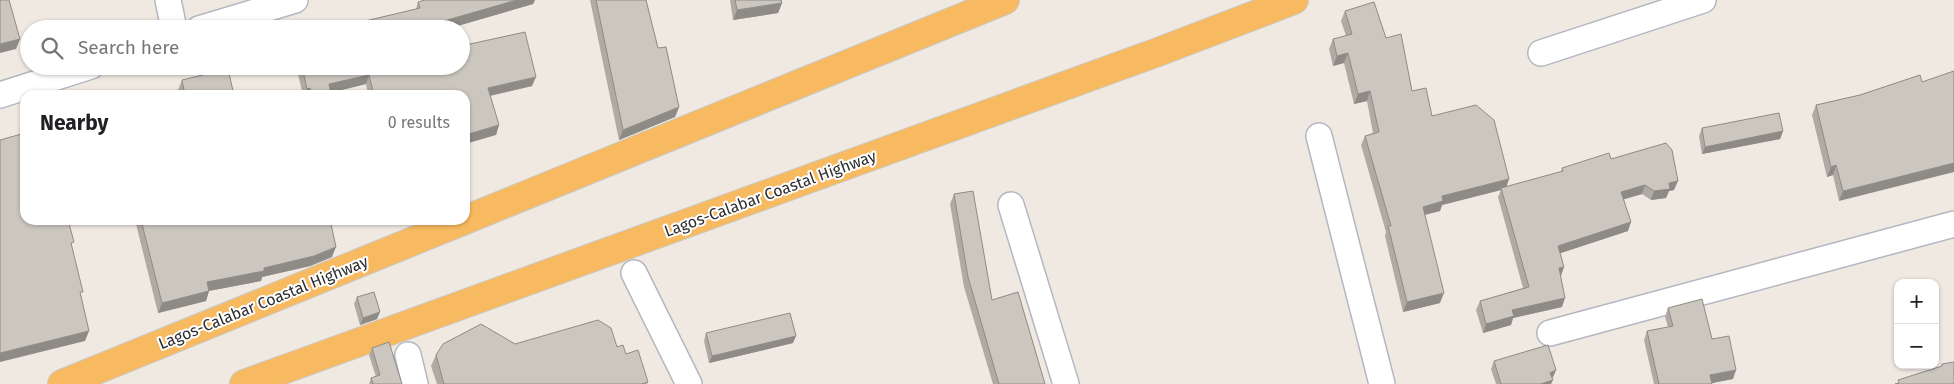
<!DOCTYPE html>
<meta charset="utf-8">
<style>
:root{--surface:#fff;--page:#f2f2f2;--text:#202124;--muted:#757577;--line:#e0e0e0}
body{margin:0;font-family:"Fira Sans",sans-serif;background:var(--page);color:var(--text)}
.controls{position:absolute;right:15px;bottom:15px;display:grid;overflow:hidden;border-radius:10px;box-shadow:0 1px 4px #0004}
.controls button{width:45px;height:45px;display:grid;place-items:center;padding:0;border:0;border-bottom:1px solid var(--line);background:var(--surface);color:var(--text);font:25px sans-serif}
.list{margin:0;padding:0;list-style:none}
h2{display:flex;justify-content:space-between;align-items:center;height:65px;margin:0;padding:0 20px;font-size:21px}
h2 small{font-size:16px;font-weight:400;color:var(--muted)}
.icon{flex:none;width:28px;height:28px;fill:none;stroke:currentColor;stroke-width:2;stroke-linecap:round;stroke-linejoin:round}
.map{position:relative;flex:none;width:1954px;height:384px;overflow:hidden}
.search{position:absolute;background:var(--surface);box-shadow:0 1px 4px #0004;left:20px;top:20px;width:450px;height:55px;display:flex;align-items:center;gap:12px;box-sizing:border-box;padding:0 18px;border-radius:28px;color:var(--muted);font-size:19px}
.panel{position:absolute;background:var(--surface);box-shadow:0 1px 4px #0004;left:20px;top:90px;width:450px;height:135px;border-radius:15px}
.map>svg:first-child{display:block}
.lines{fill:none;stroke-linecap:round;stroke-linejoin:round}
.minor-casing{stroke:#b4b7c1;stroke-width:28}
.trunk-casing{stroke:#c9c9c9;stroke-width:30}
.minor{stroke:#fff;stroke-width:25}
.trunk{stroke:#f8ba60;stroke-width:28}
.wall{fill:#afaba4}
.shaded-wall{fill:#8e8b86}
.building{fill:#cbc7bf;stroke:#8e8b86}
.labels{text-anchor:middle;stroke-width:4;stroke-linejoin:round;paint-order:stroke}
.street-label{font-size:16px;fill:#2e2e2e;stroke:#fff}
</style>
<div class="map">
<svg width="1954" height="384" viewBox="0 0 1954 384">
<rect width="100%" height="100%" fill="#efe9e1"/>
<g class="lines">
<defs>
<path id="minor" d="M 168,0 L 174,29
M 199,29 L 295,0
M 1541,53 L 1703,0
M 0,95 L 91,66
M 1319,136 L 1382,384
M 1011,205 L 1066,384
M 634,273 L 689,384
M 1550,333 L 1954,224
M 408,355 L 415,384"/>
<path id="trunk" d="M 465,220 L 1005,0
M 62,384 L 465,220
M 244,384 L 1158,52 L 1294,0"/>
</defs>
<!-- minor casing -->
<use href="#minor" class="minor-casing"/>
<!-- trunk casing -->
<use href="#trunk" class="trunk-casing"/>
<!-- minor -->
<use href="#minor" class="minor"/>
<!-- trunk -->
<use href="#trunk" class="trunk"/>
</g>
<!-- wall -->
<path class="wall" d="M 425,0 L 535,0 L 533,4 L 447,29 L 354,29 L 357,23 L 416,9 L 418,2 Z
M 590,0 L 646,0 L 658,48 L 679,107 L 675,117 L 619,140 Z
M 730,0 L 781,0 L 782,3 L 778,13 L 733,20 Z
M 1345,11 L 1386,38 L 1412,91 L 1432,116 L 1509,179 L 1506,187 L 1561,172 L 1562,168 L 1611,159 L 1674,190 L 1669,191 L 1666,198 L 1651,200 L 1642,194 L 1624,199 L 1628,231 L 1560,253 L 1562,307 L 1513,318 L 1511,325 L 1483,333 L 1476,310 L 1480,301 L 1523,288 L 1498,197 L 1501,190 L 1442,205 L 1440,211 L 1425,215 L 1440,303 L 1403,312 L 1385,236 L 1386,232 L 1361,145 L 1365,136 L 1373,133 L 1367,101 L 1354,104 L 1344,63 L 1333,66 L 1329,49 L 1333,39 L 1346,36 L 1341,21 Z
M 296,66 L 461,66 L 532,86 L 490,96 L 499,125 L 496,135 L 465,95 L 368,95 L 366,84 L 330,93 L 331,95 L 303,95 Z
M 1920,75 L 1839,201 L 1833,175 L 1827,177 L 1812,115 L 1816,105 L 1860,95 Z
M 182,80 L 234,95 L 179,95 L 178,90 Z
M 1702,128 L 1783,131 L 1780,139 L 1702,154 L 1699,136 Z
M 954,194 L 992,300 L 1045,384 L 993,384 L 964,287 L 950,204 Z
M 135,220 L 330,220 L 332,257 L 310,266 L 262,277 L 261,281 L 209,291 L 206,301 L 158,313 Z
M 357,297 L 377,319 L 360,325 L 354,304 Z
M 1668,308 L 1712,339 L 1733,379 L 1712,383 L 1712,384 L 1654,384 L 1644,340 L 1647,331 L 1668,327 L 1665,317 Z
M 706,333 L 793,343 L 709,363 L 704,341 Z
M 617,347 L 626,354 L 648,382 L 647,384 L 437,384 L 431,366 L 436,355 Z
M 372,348 L 402,384 L 369,384 L 371,378 L 376,377 L 369,355 Z
M 1494,361 L 1556,370 L 1553,377 L 1552,378 L 1551,384 L 1496,384 L 1491,369 Z"/>
<!-- shaded-wall -->
<path class="shaded-wall" d="M 517,0 L 535,0 L 533,4 L 447,29 L 416,29 Z
M 782,3 L 778,13 L 733,20 L 737,10 Z
M 20,39 L 16,49 L 0,53 L 0,44 Z
M 1348,53 L 1344,63 L 1333,66 L 1337,56 Z
M 369,75 L 366,84 L 325,94 L 329,84 Z
M 536,77 L 532,86 L 484,97 L 488,88 Z
M 310,88 L 308,95 L 305,95 L 307,89 Z
M 1370,91 L 1367,101 L 1354,104 L 1358,94 Z
M 679,107 L 675,117 L 619,140 L 623,130 Z
M 499,125 L 496,135 L 465,144 L 465,135 Z
M 1783,131 L 1780,139 L 1702,154 L 1705,147 Z
M 1954,163 L 1954,172 L 1839,201 L 1843,191 Z
M 1836,165 L 1833,175 L 1827,177 L 1831,167 Z
M 1509,179 L 1506,188 L 1501,188 L 1501,190 L 1442,205 L 1440,211 L 1419,216 L 1423,207 L 1442,196 Z
M 1678,181 L 1674,190 L 1669,191 L 1666,198 L 1651,200 L 1654,191 L 1669,183 Z
M 1645,185 L 1642,194 L 1618,201 L 1621,192 Z
M 1631,222 L 1628,231 L 1555,255 L 1558,246 Z
M 336,247 L 332,257 L 310,266 L 262,277 L 261,281 L 203,292 L 207,282 Z
M 1564,267 L 1561,276 L 1559,268 Z
M 209,291 L 206,301 L 158,313 L 162,303 Z
M 1444,293 L 1440,303 L 1403,312 L 1407,302 Z
M 1565,298 L 1562,307 L 1513,318 L 1511,325 L 1483,333 L 1486,324 L 1512,310 Z
M 380,312 L 377,319 L 360,325 L 363,318 Z
M 89,331 L 85,341 L 0,362 L 0,353 Z
M 796,336 L 793,343 L 709,363 L 712,356 Z
M 1556,370 L 1553,377 L 1548,380 L 1550,373 Z
M 1736,370 L 1733,379 L 1707,384 L 1710,375 Z
M 1553,380 L 1551,384 L 1541,384 Z"/>
<!-- building -->
<path class="building" d="M 0,0 L 9,0 L 20,39 L 0,44 Z
M 425,0 L 517,0 L 416,29 L 358,29 L 357,23 L 420,8 L 418,2 Z
M 596,0 L 646,0 L 658,48 L 666,47 L 679,107 L 623,130 Z
M 735,0 L 781,0 L 782,3 L 737,10 Z
M 1374,2 L 1386,38 L 1401,34 L 1412,91 L 1426,88 L 1432,116 L 1476,105 L 1494,120 L 1509,179 L 1442,196 L 1443,201 L 1423,207 L 1444,293 L 1407,302 L 1388,226 L 1391,226 L 1365,136 L 1379,132 L 1370,91 L 1358,94 L 1348,53 L 1337,56 L 1333,39 L 1352,34 L 1345,11 Z
M 525,32 L 536,77 L 488,88 L 499,125 L 465,135 L 465,95 L 374,95 L 369,75 L 329,84 L 331,95 L 311,95 L 310,88 L 307,89 L 302,66 L 461,66 L 461,46 Z
M 228,69 L 234,95 L 185,95 L 182,80 Z
M 1954,71 L 1954,163 L 1843,191 L 1836,165 L 1831,167 L 1816,105 L 1860,95 L 1920,75 L 1922,82 Z
M 1779,113 L 1783,131 L 1705,147 L 1702,128 Z
M 25,133 L 25,220 L 68,220 L 74,242 L 71,243 L 83,292 L 80,292 L 89,331 L 0,353 L 0,140 Z
M 1666,143 L 1672,150 L 1678,181 L 1669,183 L 1670,189 L 1654,191 L 1645,185 L 1621,192 L 1631,222 L 1558,246 L 1564,267 L 1559,268 L 1565,298 L 1512,310 L 1514,316 L 1486,324 L 1480,301 L 1529,287 L 1501,188 L 1563,171 L 1562,168 L 1609,153 L 1611,159 Z
M 973,191 L 992,300 L 1018,292 L 1045,384 L 999,384 L 968,277 L 954,194 Z
M 141,220 L 330,220 L 336,247 L 314,256 L 264,268 L 264,271 L 207,282 L 209,291 L 162,303 Z
M 374,292 L 380,312 L 363,318 L 357,297 Z
M 1702,299 L 1712,339 L 1729,336 L 1736,370 L 1710,375 L 1712,384 L 1659,384 L 1647,331 L 1673,326 L 1668,308 Z
M 790,313 L 796,336 L 712,356 L 706,333 Z
M 598,320 L 611,328 L 617,347 L 623,345 L 626,354 L 638,350 L 648,382 L 642,384 L 444,384 L 436,355 L 443,344 L 481,324 L 515,344 Z
M 389,342 L 402,384 L 373,384 L 371,378 L 380,375 L 372,348 Z
M 1548,345 L 1556,370 L 1550,373 L 1553,380 L 1541,384 L 1501,384 L 1494,361 Z
M 1954,362 L 1954,384 L 1895,384 L 1899,383 L 1898,380 L 1942,366 L 1942,364 Z"/>
<g class="labels">
<!-- street labels -->
<g class="street-label">
<text transform="translate(770 193) rotate(-20)" y="6">Lagos-Calabar Coastal Highway</text>
<text transform="translate(263 302) rotate(-22)" y="6">Lagos-Calabar Coastal Highway</text>
</g>
</g>
</svg>
<div class="controls">
<button>+</button>
<button>−</button>
</div>
<div class="search"><svg class="icon" aria-label="search" viewBox="0 0 24 24"><circle cx="10" cy="10" r="6"/><path d="M15 15l6 6"/></svg>Search here</div>
<section class="panel">
<h2>Nearby<small>0 results</small></h2>
<ul class="list">
</ul>
</section>
</div>
